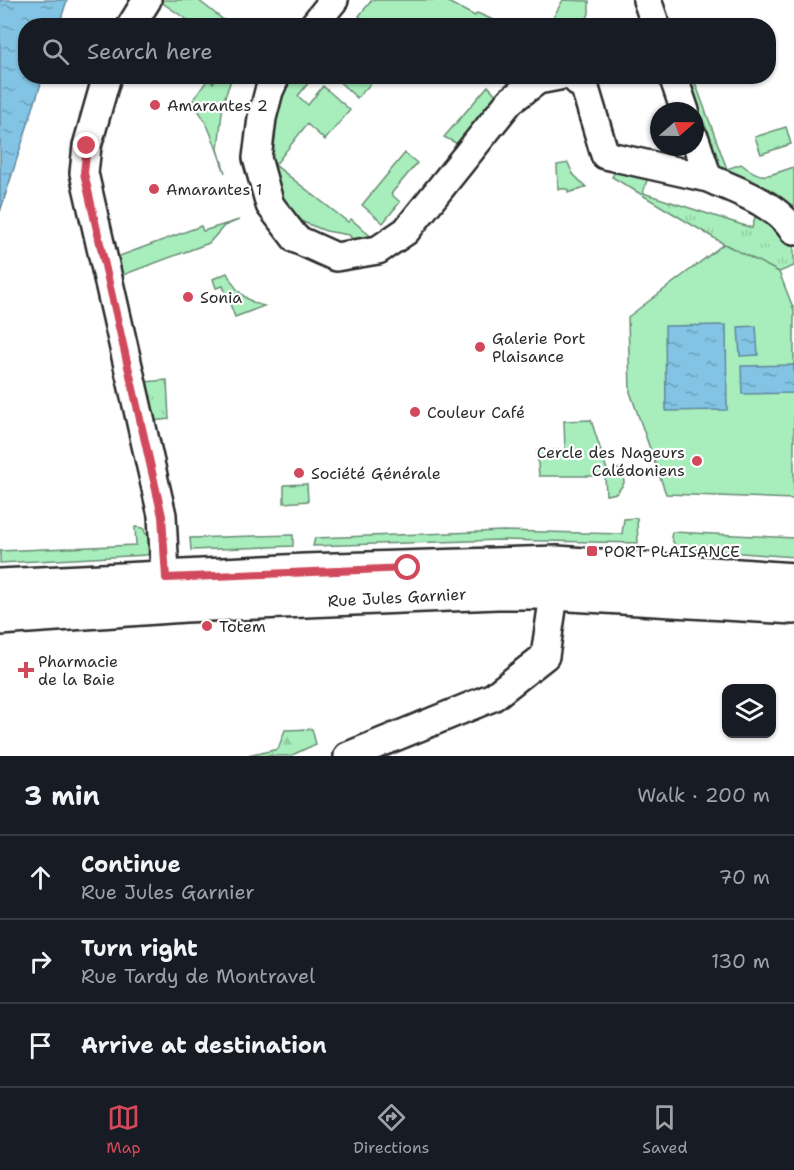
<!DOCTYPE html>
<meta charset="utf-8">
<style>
:root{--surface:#171b24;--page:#242831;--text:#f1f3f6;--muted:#9ea1a6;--line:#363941;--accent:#d1495b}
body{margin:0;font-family:"Shantell Sans",sans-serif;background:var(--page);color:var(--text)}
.controls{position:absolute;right:18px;bottom:18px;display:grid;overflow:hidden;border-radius:12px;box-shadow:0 2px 4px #0004}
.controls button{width:54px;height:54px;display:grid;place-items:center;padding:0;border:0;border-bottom:2px solid var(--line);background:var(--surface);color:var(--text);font:30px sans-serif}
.compass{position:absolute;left:650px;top:102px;width:54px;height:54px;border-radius:50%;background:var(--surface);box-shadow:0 2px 4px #0004;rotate:70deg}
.stop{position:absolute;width:18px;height:18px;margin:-14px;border:4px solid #d1495b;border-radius:50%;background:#fff}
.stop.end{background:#d1495b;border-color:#fff;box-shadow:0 2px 6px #0008}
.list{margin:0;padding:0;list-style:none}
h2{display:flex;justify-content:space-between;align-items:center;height:78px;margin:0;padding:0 24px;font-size:26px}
h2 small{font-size:20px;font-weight:400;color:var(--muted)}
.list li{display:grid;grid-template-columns:39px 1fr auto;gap:18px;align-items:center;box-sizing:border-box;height:84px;padding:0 24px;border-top:2px solid var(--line)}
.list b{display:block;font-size:22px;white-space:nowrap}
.list p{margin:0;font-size:20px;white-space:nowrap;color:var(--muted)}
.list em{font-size:20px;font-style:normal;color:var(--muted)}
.icon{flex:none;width:33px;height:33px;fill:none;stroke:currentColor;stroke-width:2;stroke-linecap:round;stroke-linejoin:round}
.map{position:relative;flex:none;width:794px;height:756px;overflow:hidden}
.search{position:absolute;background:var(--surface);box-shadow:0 2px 4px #0004;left:18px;right:18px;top:18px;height:66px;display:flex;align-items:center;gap:15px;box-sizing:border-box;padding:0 21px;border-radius:24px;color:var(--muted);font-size:22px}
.sheet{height:330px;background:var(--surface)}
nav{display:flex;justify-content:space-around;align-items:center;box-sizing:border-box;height:84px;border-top:2px solid var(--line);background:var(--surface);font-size:16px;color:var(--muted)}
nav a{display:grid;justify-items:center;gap:3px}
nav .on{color:var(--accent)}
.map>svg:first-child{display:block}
.grass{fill:url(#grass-tufts);stroke:#698c74;stroke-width:1.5}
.forest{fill:url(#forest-firs);stroke:#698c74;stroke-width:1.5}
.garden{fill:#a7eebc;stroke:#698c74;stroke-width:1.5}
.water{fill:url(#water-ripples);stroke:#60879a;stroke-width:1.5}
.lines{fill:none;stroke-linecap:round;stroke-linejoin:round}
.minor-casing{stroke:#2b2b2b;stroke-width:32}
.major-casing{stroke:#2b2b2b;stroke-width:38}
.minor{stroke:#fff;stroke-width:27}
.major{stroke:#fff;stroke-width:33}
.route{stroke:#d1495b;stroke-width:8}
.poi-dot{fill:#d1495b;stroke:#fff;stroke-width:2}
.labels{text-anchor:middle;stroke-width:4.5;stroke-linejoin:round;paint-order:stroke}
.poi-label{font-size:16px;fill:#2b2b2b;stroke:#fff;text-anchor:start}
.street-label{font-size:16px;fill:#2b2b2b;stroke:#fff}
</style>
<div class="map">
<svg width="794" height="756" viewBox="0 0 794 756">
<defs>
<pattern id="grass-tufts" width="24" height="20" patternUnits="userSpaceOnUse" patternTransform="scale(1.5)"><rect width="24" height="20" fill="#a7eebc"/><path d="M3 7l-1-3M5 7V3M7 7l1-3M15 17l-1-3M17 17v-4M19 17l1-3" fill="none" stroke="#90cca2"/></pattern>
<pattern id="forest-firs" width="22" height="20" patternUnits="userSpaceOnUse" patternTransform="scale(1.5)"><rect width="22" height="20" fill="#a7eebc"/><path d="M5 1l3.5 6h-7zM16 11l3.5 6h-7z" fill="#90cca2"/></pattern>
<pattern id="water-ripples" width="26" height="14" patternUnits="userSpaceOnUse" patternTransform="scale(1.5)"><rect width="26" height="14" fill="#83c4e4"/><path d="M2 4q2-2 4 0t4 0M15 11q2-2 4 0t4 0" fill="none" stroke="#6b9fb9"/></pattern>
</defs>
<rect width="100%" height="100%" fill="#fff"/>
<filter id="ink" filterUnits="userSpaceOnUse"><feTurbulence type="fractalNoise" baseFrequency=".0167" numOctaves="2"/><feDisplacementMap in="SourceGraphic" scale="12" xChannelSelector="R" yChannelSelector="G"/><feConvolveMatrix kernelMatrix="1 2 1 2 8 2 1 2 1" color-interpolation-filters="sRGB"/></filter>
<g filter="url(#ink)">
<!-- grass -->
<path class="grass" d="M 687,77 L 693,77 L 727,169 L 724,176 Z
M 617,168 L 648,177 L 643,193 L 752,228 L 757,210 L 794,242 L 794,266 L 779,272 L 724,244 L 612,177 Z
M 167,380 L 169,419 L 153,421 L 144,382 Z"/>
<!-- forest -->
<path class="forest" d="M 312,729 L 316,744 L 290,756 L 248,756 L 278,749 L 285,730 Z"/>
<!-- garden -->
<path class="garden" d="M 158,0 L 198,0 L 230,25 L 195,25 Z
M 372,0 L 444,0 L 475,16 L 477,13 L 498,22 L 497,26 L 369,25 L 359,16 Z
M 563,0 L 589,1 L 589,13 L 585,25 L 549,25 Z
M 218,77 L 232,77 L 223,103 L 218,149 L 225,173 C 218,155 207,114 191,103 L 208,79 L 213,83 Z
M 288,77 L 313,77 L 298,96 L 308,105 L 323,86 L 350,110 L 325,140 L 307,124 L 275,165 L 348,222 L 351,219 L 375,240 L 357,244 L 349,235 L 326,231 L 303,222 L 280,198 L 268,165 L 268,135 Z
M 334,77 L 377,77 L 357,98 Z
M 488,86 L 498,97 L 458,144 L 444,137 Z
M 786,127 L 791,144 L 761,154 L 755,137 Z
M 405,153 L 417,163 L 391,194 L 400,202 L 383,223 L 362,205 Z
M 568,163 L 573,174 L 586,187 L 568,193 L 568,189 L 558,189 L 557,165 Z
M 741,164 C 764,182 768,175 794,167 L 794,207 L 774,192 L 733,183 L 724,176 L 727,169 Z
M 239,220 L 224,226 L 209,243 L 120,276 L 117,257 L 201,226 L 203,231 Z
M 724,244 L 779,272 L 794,310 L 794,499 L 666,494 L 630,392 L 628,317 Z
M 227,273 C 236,291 245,301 264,306 L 235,317 L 223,286 L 216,288 L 213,279 Z
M 591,420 L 608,473 L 623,467 L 624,483 L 617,493 L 606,495 L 605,476 L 539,476 L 537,451 L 565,450 L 564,421 Z
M 307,484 L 308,501 L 284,503 L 284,485 Z
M 637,518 L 638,543 L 501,540 L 313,546 L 315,538 L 504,531 L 622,534 L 624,519 Z
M 135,527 L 143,528 L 148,538 L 150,551 L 147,555 L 0,563 L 0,551 L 136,545 Z
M 672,532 L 794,538 L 794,557 L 676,548 L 671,537 Z
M 293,535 L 293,546 L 191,550 L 190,538 Z"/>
<!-- water -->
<path class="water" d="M 0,0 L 67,0 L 59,25 L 26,26 L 26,76 L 43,77 L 0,212 Z
M 726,325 L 727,410 L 666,411 L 665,326 Z
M 756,326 L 758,355 L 740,356 L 738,327 Z
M 794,365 L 794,393 L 742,394 L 741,366 Z"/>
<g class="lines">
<defs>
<path id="minor" d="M 647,0 L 656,26
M 131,26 L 147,0
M 313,26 L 334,0
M 107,76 L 87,146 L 84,173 L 162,515 L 166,594 L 169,594
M 276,76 L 269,91 L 262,118 L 257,158 L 270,205 L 296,239 L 336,257 L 378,250 L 406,231 L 510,101 L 538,80 L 559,76
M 572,76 L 585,88 L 605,155 L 708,178
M 673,76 L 685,111
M 695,139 L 708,178 C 738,191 775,203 794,231
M 348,756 L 493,697 L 545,656 L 554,595 L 551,580 L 547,578"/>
<path id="major" d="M 0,586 L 305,571 L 557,563 L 794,580
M 0,618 L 185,605 L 497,592 L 536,592 L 794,607"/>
</defs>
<!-- minor casing -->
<use href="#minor" class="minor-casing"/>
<!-- major casing -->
<use href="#major" class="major-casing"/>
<!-- minor -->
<use href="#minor" class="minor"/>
<!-- major -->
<use href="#major" class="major"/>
</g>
</g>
<g class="lines" filter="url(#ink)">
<!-- route -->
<path class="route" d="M 87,146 L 84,173 L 162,516 L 166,578 L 408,568"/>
</g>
<!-- markers -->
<g class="poi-dot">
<circle cx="155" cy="105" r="6"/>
<circle cx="154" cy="189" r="6"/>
<circle cx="188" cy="297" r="6"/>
<circle cx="480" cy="347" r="6"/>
<circle cx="415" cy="412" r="6"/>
<circle cx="697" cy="461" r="6"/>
<circle cx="299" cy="473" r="6"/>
<rect x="586" y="545" width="12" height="12" rx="3"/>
<circle cx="207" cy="626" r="6"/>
<path d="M23 661h6v6h6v6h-6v6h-6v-6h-6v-6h6z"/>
</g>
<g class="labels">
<!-- poi labels -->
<g class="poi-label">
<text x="167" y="111">Amarantes 2</text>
<text x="166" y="195">Amarantes 1</text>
<text x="200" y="303">Sonia</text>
<text x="492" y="344">Galerie Port<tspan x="492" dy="18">Plaisance</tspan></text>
<text x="427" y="418">Couleur Café</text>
<text x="685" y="458" text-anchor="end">Cercle des Nageurs<tspan x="685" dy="18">Calédoniens</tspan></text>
<text x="311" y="479">Société Générale</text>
<text x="604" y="557">PORT PLAISANCE</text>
<text x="219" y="632">Totem</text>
<text x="38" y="667">Pharmacie<tspan x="38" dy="18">de la Baie</tspan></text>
</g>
<!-- street labels -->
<g class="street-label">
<text transform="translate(397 597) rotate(-3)" y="6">Rue Jules Garnier</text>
</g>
</g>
</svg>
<div class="controls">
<button><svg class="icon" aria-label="layers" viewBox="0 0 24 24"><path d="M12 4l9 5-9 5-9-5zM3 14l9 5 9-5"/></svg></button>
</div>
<svg class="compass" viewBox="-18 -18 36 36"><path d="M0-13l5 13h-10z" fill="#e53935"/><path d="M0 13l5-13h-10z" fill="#9ea1a6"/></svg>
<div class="stop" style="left:408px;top:568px"></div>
<div class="stop end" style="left:87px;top:146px"></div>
<div class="search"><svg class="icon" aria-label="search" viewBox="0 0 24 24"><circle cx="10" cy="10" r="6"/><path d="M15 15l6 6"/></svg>Search here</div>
</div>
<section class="sheet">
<h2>3 min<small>Walk · 200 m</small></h2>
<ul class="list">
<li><svg class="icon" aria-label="ahead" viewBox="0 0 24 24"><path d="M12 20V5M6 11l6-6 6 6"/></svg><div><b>Continue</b><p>Rue Jules Garnier</p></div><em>70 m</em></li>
<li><svg class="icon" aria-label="right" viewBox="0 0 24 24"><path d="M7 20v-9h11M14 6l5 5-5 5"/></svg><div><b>Turn right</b><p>Rue Tardy de Montravel</p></div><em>130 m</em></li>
<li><svg class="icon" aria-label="arrive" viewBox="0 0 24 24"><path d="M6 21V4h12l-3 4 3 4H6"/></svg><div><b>Arrive at destination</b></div></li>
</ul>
</section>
<nav>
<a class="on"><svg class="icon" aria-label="map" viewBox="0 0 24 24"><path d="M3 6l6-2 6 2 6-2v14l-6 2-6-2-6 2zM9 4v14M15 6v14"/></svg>Map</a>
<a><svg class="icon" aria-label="directions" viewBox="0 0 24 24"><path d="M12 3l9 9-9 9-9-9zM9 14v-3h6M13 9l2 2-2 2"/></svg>Directions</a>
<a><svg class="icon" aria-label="saved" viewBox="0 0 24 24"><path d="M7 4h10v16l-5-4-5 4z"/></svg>Saved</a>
</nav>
